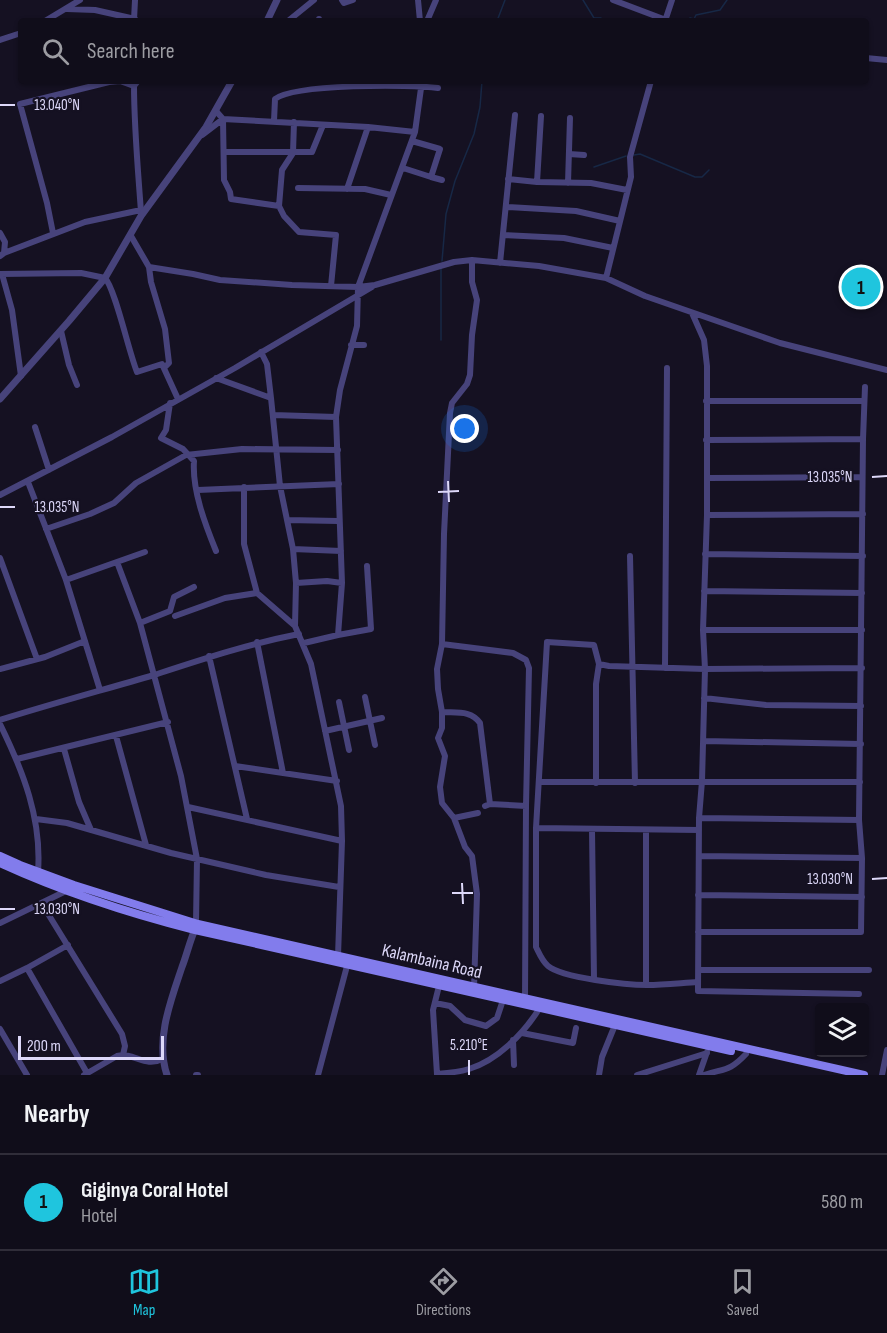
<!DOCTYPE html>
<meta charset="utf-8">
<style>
:root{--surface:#100d1a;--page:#1e1b27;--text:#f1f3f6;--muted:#9c9ca2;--line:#302d39;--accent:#1fc5de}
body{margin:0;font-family:"Sofia Sans Condensed",sans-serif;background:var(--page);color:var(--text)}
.controls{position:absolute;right:18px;bottom:18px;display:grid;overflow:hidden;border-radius:6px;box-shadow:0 2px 4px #0004}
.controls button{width:54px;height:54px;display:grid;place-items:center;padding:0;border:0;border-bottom:2px solid var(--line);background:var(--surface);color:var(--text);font:30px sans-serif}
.scale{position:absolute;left:18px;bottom:15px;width:146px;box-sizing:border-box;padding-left:6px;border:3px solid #ddd8f9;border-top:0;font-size:16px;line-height:21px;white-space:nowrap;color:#ddd8f9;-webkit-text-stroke:4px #151122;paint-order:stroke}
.you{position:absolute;left:465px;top:429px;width:21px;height:21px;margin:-15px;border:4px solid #fff;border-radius:50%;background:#1a73e8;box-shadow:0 0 0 9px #1a73e833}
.badge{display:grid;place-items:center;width:39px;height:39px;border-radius:50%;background:var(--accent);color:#111;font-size:20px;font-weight:700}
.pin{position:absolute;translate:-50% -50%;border:3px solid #fff;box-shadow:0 2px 6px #0006}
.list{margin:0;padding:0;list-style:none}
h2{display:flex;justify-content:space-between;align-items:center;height:78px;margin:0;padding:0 24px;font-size:26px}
h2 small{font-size:20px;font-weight:400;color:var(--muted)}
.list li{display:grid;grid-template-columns:39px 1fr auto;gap:18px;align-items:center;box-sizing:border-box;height:96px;padding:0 24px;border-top:2px solid var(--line)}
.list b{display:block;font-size:22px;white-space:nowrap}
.list p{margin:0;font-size:20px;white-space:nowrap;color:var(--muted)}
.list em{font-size:20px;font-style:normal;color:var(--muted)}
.icon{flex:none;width:33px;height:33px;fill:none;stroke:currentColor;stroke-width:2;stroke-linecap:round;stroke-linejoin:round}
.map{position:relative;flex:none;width:887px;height:1075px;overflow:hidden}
.search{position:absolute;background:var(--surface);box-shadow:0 2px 4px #0004;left:18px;right:18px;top:18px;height:66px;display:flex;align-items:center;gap:15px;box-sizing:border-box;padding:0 21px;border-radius:6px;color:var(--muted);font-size:22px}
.sheet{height:174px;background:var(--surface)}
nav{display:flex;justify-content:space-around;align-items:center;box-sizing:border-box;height:84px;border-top:2px solid var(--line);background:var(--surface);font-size:16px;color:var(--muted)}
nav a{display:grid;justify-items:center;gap:3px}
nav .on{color:var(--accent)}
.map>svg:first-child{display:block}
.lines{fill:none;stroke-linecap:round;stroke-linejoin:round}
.stream{stroke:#172846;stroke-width:1.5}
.minor{stroke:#47437b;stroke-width:6}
.tertiary{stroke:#47437b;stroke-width:7}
.secondary{stroke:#827cec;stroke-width:8}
.ticks{fill:none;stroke:#ddd8f9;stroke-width:2}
.labels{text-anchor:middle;stroke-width:4.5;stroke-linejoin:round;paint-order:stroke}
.street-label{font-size:18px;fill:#ddd8f9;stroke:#151122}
.ticks-label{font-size:15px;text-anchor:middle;fill:#ddd8f9;stroke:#151122;stroke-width:4.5;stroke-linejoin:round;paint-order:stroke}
</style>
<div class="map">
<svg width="887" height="1075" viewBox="0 0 887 1075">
<rect width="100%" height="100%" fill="#151122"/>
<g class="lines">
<!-- stream -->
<path class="stream" d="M 583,0 L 594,18 L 601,18 L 602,21
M 497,21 L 505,0
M 686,21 L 690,18 L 694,19 L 696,15 L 720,10 L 727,0
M 634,155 L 640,154 L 695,177 L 702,177 L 709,170
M 594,167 L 626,156
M 442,261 L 446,214 L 455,181 L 474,134 L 480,107 L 482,81
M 441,269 L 441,340"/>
<!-- minor -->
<path class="minor" d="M 342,0 L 344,3 L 353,0
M 418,0 L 420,21
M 613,0 L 666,20
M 67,9 L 95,10 L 135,19
M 319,19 L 319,21
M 134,20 L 135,0
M 45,21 L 80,0
M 288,21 L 314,0
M 427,21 L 436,0
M 665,21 L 672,0
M 0,40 L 21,33
M 866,58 L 887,60
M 134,85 C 134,127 138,170 141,212
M 216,111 L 223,119 L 368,127 L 415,132
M 223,119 L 224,180 L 230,192 L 231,199 L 279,206 L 284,216 L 299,232 L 336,235 L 331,286
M 274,121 L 275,99 C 294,84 410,84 438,88
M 202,135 L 223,119
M 224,152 L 312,152 L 323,125
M 569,154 L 584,155
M 403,168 L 431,177 L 440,149 L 412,141
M 431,177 L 442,180
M 508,179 L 537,182 L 591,183 L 627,190
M 537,182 L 541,116
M 568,183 L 570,118
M 298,188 L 365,189 L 391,195
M 347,189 L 368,127
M 279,206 L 282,170 L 293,153 L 294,122
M 506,207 L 576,211 L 620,221
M 0,233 L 5,242 L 4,253 L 0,256
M 53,233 L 47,203 L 20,104 L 109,82 L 120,81 L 134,86 L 138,81
M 503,235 L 564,238 L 613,248
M 131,236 L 149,267 L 193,274 L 220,280 L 292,285 L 358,287 L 375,285 L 454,262 L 472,260 L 539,266 L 606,278 L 645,296 L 780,343 L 887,370
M 4,253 L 85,222 L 141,210
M 472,260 L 472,282 L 477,300 L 472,335 L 470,375 L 467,384 L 452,403 L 450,413 L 444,534 L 442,644 L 437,669 L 438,689 L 442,712 C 457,713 471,710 480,723 L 490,804 L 485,806
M 500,263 L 515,115
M 149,267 L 151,282 L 165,329 L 169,363 L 164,368
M 0,274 L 81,273 L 105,278 C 115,288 129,353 137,372 L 162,364 L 178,399
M 2,274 L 12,310 L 21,376
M 606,278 L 631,177 L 630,157 L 651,81
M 692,313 L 704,340 L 707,366 L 707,515 L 703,630 L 705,669 L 702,781 L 699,818 L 698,991 L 859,994
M 61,331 L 69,365 L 77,385
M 351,345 L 364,345
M 261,352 L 267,364 L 271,398
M 216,378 L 271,398 L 280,486 L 293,549 L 296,583 L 295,626 L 311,664 L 341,806 L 342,841 L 338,956
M 706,401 L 864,401
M 170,403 L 166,430 L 161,438 L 183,449 L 194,461 C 192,490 205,524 216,551
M 273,415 L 336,417
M 35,427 L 49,470
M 706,440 L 863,439
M 707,478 L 862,477
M 28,482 L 66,580 L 100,690
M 244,487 L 244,544 L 257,593 L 295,626
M 198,490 L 339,484
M 0,495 L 112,437 L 235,368 L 372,287
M 707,515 L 863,514
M 287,520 L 338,521
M 46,529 L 90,514 L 114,503 L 136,483 L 186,455 L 242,449 L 338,450
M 293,549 L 341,551
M 705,554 L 863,556
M 630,556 L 635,783
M 0,558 L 37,659
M 117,562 L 140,623 L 181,776 L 197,859 L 196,923
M 66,580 L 145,552
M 296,583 L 327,581 L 342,583
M 704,591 L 862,593
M 175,616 L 225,598 L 257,593
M 140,623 L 170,611 L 174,597 L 194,587
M 703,630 L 862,630
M 338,635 L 371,629 L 367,566
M 257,642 L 283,773
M 304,643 L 338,635 L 342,583 L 336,417 L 340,390 L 357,326 L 358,287 L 415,132 L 422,81
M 442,644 L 513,653 L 526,660 L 529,668 L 526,806 L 525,1000
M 209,656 L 247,819
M 665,668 L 667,368
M 0,669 L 45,657 L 85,641
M 365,697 L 375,745
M 704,698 L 766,705 L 861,706
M 339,702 L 349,750
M 442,712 L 442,728 L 438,738 L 445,756 L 440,787 L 442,803 L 454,818 L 465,847 L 472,856 L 477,894 L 474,988
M 0,720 C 51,704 103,690 154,675 C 203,659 248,644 299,634
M 0,724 C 23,771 42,819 38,872
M 325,731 L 382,718
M 116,736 L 146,845
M 704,741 L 861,744
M 64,749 L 79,802 L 91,830
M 17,759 L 168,722
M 235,766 L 337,781
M 539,782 L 860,782
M 596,783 L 596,684 L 599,664
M 490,804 L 526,806
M 188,807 L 342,841
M 454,818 L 478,813
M 699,818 L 859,820
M 36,819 L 67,823 L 171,853 L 266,875 L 339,887
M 536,828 L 699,830
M 592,830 L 594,979
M 699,856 L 862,858
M 698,895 L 862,897
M 42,904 L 122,1034 L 125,1046 L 123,1055
M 0,923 L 66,891
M 698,932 L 861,932 L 862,858 L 859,820 L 863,439 L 865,387
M 27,968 L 68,945
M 699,970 L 869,970
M 0,981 L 27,968 L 87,1073
M 698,982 C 681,983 664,985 647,985 C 627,985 562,978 548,966 C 542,961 539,953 536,947 L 536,828 L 547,642 L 594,645 L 599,664 L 609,666 L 705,669 L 862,668
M 646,985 L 646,831
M 439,986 L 433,1010 L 437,1074 C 448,1073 459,1072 469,1069 C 498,1060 524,1033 539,1009
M 435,1003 L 450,1006 L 465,1020 L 486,1026 L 497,1018 L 503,1000
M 0,1029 L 27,1075
M 522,1033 L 573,1043 L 576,1028
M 513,1040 L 514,1065
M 84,1075 L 117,1056 C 134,1052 145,1068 162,1059
M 196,1075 L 198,1075
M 318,1075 L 347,966
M 599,1075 L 602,1057 L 615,1025
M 637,1075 L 707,1053
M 699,1075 L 707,1052
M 704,1075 C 725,1068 729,1072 746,1054
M 882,1075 L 887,1050"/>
<!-- tertiary -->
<path class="tertiary" d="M 267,21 L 277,0
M 0,399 L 69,321 L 105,278 L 141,216 L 206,127 L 232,81
M 167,1075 C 155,1040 171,1000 182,967 C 187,954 190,940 196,927"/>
<!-- secondary -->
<path class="secondary" d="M 0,856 L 20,865 L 74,885 L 198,924 L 864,1075
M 0,863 C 63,892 128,913 195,930 L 731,1051"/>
</g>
<!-- ticks -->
<path class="ticks" d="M 0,105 L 15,105M 872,477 L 887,476M 448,481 L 449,502M 438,492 L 459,491M 0,507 L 15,507M 872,879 L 887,878M 462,883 L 463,904M 452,893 L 473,893M 0,909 L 15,909M 469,1060 L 469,1075"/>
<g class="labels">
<!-- street labels -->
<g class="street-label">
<text transform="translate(432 961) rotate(13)" y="6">Kalambaina Road</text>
</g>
</g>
<g class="ticks-label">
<text x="57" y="110">13.040°N</text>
<text x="830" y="482">13.035°N</text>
<text x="57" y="512">13.035°N</text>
<text x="830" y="884">13.030°N</text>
<text x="57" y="914">13.030°N</text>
<text x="469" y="1050">5.210°E</text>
</g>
</svg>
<div class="controls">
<button><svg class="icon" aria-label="layers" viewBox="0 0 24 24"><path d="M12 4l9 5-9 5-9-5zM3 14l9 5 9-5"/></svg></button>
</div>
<div class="scale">200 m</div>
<div class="you"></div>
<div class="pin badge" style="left:861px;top:287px">1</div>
<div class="search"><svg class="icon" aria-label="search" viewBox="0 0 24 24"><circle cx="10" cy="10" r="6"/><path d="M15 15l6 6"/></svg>Search here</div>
</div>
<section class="sheet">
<h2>Nearby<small></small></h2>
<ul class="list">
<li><span class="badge">1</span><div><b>Giginya Coral Hotel</b><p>Hotel</p></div><em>580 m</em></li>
</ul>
</section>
<nav>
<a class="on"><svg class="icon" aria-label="map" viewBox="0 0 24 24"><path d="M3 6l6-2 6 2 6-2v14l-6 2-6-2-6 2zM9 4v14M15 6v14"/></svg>Map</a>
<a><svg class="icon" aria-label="directions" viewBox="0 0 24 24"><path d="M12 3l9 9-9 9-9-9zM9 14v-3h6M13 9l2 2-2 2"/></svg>Directions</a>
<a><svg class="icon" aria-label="saved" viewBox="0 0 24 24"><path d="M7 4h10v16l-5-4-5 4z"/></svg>Saved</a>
</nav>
